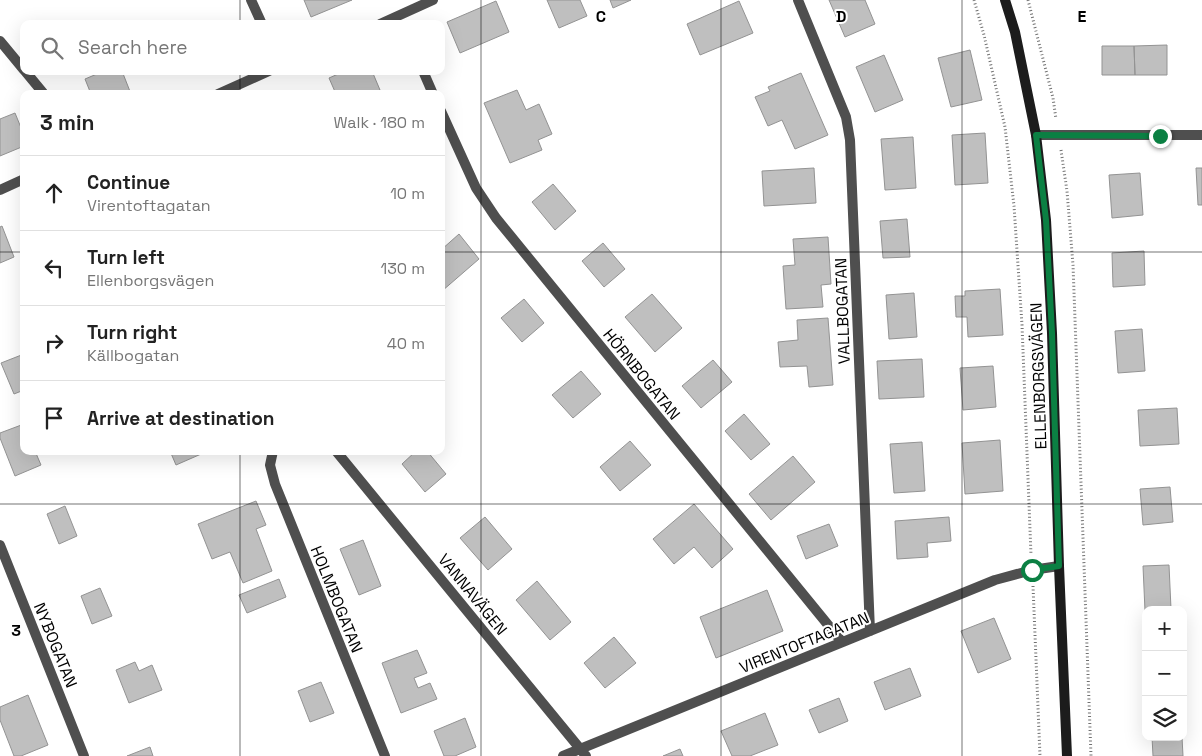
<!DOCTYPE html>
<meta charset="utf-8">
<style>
:root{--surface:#fff;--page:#f2f2f2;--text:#222;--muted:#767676;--line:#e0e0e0}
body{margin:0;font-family:"Space Grotesk",sans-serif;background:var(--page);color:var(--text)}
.controls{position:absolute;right:15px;bottom:15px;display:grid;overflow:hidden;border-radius:10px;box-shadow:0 5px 20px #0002}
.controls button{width:45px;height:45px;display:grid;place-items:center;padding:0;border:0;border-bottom:1px solid var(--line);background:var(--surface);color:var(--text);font:25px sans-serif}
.stop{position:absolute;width:15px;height:15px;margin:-11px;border:4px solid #0b8043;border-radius:50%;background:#fff}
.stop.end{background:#0b8043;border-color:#fff;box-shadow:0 1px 5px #0008}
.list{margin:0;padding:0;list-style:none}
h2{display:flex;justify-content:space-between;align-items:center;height:65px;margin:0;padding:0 20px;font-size:21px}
h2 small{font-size:16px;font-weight:400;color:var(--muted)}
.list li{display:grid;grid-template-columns:32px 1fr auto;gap:15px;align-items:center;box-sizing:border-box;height:75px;padding:0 20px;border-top:1px solid var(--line)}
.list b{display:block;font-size:19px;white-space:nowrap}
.list p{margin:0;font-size:16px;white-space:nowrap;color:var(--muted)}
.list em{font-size:16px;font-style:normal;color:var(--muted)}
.icon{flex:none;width:28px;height:28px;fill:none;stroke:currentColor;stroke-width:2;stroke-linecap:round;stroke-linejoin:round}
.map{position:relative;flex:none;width:1202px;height:756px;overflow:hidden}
.search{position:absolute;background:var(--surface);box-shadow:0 5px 20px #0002;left:20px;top:20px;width:425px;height:55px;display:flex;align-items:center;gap:12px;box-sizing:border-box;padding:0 18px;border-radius:10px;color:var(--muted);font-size:19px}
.panel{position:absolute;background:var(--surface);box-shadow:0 5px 20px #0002;left:20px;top:90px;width:425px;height:365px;border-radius:10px}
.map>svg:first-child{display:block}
.building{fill:#bfbfbf;stroke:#939393}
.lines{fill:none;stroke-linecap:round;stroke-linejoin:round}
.path{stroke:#717171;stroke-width:3;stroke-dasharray:1 2.5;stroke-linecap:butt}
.street{stroke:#4f4f4f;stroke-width:10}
.secondary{stroke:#1c1c1c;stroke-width:10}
.route{stroke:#0b8043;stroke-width:6}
.grid{fill:none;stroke:#000;stroke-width:1;stroke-opacity:0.55}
.labels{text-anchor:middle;stroke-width:4;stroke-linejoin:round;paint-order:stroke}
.street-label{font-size:16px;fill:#000;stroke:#fff}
.grid-label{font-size:16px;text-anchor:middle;font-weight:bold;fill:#000;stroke:#fff;stroke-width:4;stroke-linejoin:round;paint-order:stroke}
</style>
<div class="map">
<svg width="1202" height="756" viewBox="0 0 1202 756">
<rect width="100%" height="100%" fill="#fff"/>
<!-- building -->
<path class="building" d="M 304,0 L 352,0 L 311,17 Z
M 547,0 L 580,0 L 587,16 L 559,28 Z
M 610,0 L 631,0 L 613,8 Z
M 829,0 L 865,0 L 875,24 L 845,37 Z
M 496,1 L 509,32 L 460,53 L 447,22 Z
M 739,1 L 753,33 L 700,55 L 687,24 Z
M 1167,45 L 1167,75 L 1135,75 L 1134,46 Z
M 1102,46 L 1134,46 L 1135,75 L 1102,75 Z
M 970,50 L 982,100 L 951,107 L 938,58 Z
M 884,55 L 903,100 L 875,112 L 856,67 Z
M 104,71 L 122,71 L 131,94 L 91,94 L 85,79 Z
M 345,71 L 372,71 L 380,90 L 370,94 L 336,94 L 329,78 Z
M 801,73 L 828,135 L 795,149 L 782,120 L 768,126 L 755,97 L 770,91 L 768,87 Z
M 517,90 L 526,110 L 539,104 L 552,134 L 538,140 L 542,150 L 510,163 L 484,103 Z
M 15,113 L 24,135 L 24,146 L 0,156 L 0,119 Z
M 985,133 L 988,183 L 955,185 L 952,135 Z
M 913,137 L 916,188 L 885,190 L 881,139 Z
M 814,168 L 816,203 L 764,206 L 762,171 Z
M 1196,168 L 1202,168 L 1202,205 L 1198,205 Z
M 1140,173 L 1143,215 L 1112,218 L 1109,175 Z
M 553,184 L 576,211 L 555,230 L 532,202 Z
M 907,219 L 910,257 L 883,258 L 880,221 Z
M 2,226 L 14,257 L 0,263 L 0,227 Z
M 459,234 L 479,259 L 442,291 L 441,289 L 441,250 Z
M 828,237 L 831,284 L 821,285 L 823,307 L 786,309 L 783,266 L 795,265 L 793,239 Z
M 603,243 L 625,269 L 604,287 L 582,261 Z
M 1144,251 L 1145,285 L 1113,287 L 1112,253 Z
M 1000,289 L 1003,335 L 968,337 L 967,317 L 956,317 L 955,296 L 965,296 L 965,291 Z
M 914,293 L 917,337 L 889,339 L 886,295 Z
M 652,294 L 682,328 L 655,352 L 625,317 Z
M 524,299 L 544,323 L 522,342 L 501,318 Z
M 828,318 L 833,385 L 809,387 L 807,366 L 780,367 L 778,342 L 798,340 L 797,320 Z
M 1142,329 L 1145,371 L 1118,373 L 1115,331 Z
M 24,354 L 24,390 L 14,394 L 1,363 Z
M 922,359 L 924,397 L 879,399 L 877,361 Z
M 713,360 L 732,382 L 701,408 L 682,386 Z
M 993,366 L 996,407 L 963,410 L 960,368 Z
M 581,371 L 601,394 L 573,418 L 552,395 Z
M 1177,408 L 1179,444 L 1140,446 L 1138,410 Z
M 744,414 L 770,444 L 751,460 L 725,431 Z
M 24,424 L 24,451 L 35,451 L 41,465 L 15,476 L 0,438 L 0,433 Z
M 1000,440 L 1003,491 L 965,494 L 962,443 Z
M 630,441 L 651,465 L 620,491 L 600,467 Z
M 922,442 L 925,491 L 894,493 L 890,444 Z
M 170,451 L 208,451 L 176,465 Z
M 416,451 L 427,451 L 446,474 L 425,492 L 402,464 Z
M 793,456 L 815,482 L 771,520 L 749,494 Z
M 1170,487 L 1173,522 L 1143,525 L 1140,489 Z
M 256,501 L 266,525 L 256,529 L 272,571 L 243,583 L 230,552 L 212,559 L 198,524 Z
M 694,504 L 733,549 L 712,568 L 694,547 L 674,564 L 653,539 Z
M 65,506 L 77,536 L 59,544 L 47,514 Z
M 485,517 L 512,549 L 488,570 L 460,538 Z
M 949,517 L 951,541 L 927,543 L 928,557 L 897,559 L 895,521 Z
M 829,524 L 838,546 L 806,559 L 797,536 Z
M 363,540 L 381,586 L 359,595 L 340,549 Z
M 1169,565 L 1171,609 L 1146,610 L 1145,611 L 1143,566 Z
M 279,579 L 286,597 L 247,613 L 239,595 Z
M 537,581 L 571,622 L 550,640 L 516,600 Z
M 100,588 L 112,616 L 92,624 L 81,596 Z
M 767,590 L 783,631 L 716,658 L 700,617 Z
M 994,618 L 1011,659 L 978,673 L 961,631 Z
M 614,637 L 636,663 L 605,688 L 584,663 Z
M 417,650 L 427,673 L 414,678 L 418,688 L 430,683 L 437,699 L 401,713 L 382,663 Z
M 135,662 L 139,671 L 152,665 L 162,690 L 129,703 L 116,670 Z
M 910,668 L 921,696 L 885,710 L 874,682 Z
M 321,682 L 334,713 L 310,722 L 298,691 Z
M 28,695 L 48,745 L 21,756 L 14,756 L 0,720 L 0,707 Z
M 839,698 L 848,721 L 819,733 L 809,710 Z
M 765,713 L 778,745 L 750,756 L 732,756 L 721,731 Z
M 465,718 L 476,747 L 455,756 L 444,756 L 434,731 Z
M 1152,737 L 1182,737 L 1183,756 L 1153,756 Z
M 150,747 L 153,756 L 127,756 Z
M 680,749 L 683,756 L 663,756 Z"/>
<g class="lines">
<!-- path -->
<path class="path" d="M 974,0 L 984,35 L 1005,127 L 1014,206 L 1022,325 L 1031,555
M 1028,0 L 1053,98 L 1056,119
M 1061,150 L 1067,191 L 1073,265 L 1091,756
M 1033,586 L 1040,756"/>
<!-- street -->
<path class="street" d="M 251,0 L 262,24
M 798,0 L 846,117 L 850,140 L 870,631
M 380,24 L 433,0
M 0,41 L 24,70
M 25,71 L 44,94
M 423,71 L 433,94
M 218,94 L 269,71
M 441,111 L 476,188 L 496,218 L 842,642
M 1036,135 L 1202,135
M 0,190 L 24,179
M 273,451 L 270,465 L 275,484 L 385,756
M 336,451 L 586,756
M 0,545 L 84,756
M 563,756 L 995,580 L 1032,570 L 1059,566"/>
<!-- secondary -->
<path class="secondary" d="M 1005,0 L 1015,32 L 1036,135 L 1046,220 L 1052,333 L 1059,566 L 1067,756"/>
</g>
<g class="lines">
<!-- route -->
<path class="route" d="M 1032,570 L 1059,566 L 1052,333 L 1046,220 L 1036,135 L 1160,136"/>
</g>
<!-- grid -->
<path class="grid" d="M 240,0 L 240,24M 481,0 L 481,756M 721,0 L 721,756M 962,0 L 962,756M 240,71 L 240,94M 0,252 L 24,252M 441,252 L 1202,252M 240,451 L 240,756M 0,504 L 1202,504"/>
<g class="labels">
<!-- street labels -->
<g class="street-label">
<text transform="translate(842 311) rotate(-92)" y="6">VALLBOGATAN</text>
<text transform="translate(642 374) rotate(51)" y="6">HÖRNBOGATAN</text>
<text transform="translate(1038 376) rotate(-92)" y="6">ELLENBORGSVÄGEN</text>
<text transform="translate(473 594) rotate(51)" y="6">VANNAVÄGEN</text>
<text transform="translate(337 599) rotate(68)" y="6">HOLMBOGATAN</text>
<text transform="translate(804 642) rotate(-22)" y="6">VIRENTOFTAGATAN</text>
<text transform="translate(56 645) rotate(68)" y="6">NYBOGATAN</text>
</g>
</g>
<g class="grid-label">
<text x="601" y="22">C</text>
<text x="841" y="22">D</text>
<text x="1082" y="22">E</text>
<text x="16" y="636">3</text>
</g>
</svg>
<div class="controls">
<button>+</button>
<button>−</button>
<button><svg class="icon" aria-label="layers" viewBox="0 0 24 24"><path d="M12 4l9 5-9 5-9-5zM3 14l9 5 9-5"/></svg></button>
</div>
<div class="stop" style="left:1032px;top:570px"></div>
<div class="stop end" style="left:1160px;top:136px"></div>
<div class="search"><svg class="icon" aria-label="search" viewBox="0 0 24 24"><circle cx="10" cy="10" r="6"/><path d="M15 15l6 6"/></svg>Search here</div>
<section class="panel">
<h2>3 min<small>Walk · 180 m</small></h2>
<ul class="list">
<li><svg class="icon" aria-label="ahead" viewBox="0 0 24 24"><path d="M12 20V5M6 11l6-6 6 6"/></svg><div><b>Continue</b><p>Virentoftagatan</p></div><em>10 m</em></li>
<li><svg class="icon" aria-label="left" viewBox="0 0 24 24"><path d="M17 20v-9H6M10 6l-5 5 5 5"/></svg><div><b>Turn left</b><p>Ellenborgsvägen</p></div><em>130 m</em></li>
<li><svg class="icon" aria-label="right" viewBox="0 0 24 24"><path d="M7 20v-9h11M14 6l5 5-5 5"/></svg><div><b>Turn right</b><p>Källbogatan</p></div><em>40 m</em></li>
<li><svg class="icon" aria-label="arrive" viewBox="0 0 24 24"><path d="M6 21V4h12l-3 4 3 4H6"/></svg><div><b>Arrive at destination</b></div></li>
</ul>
</section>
</div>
